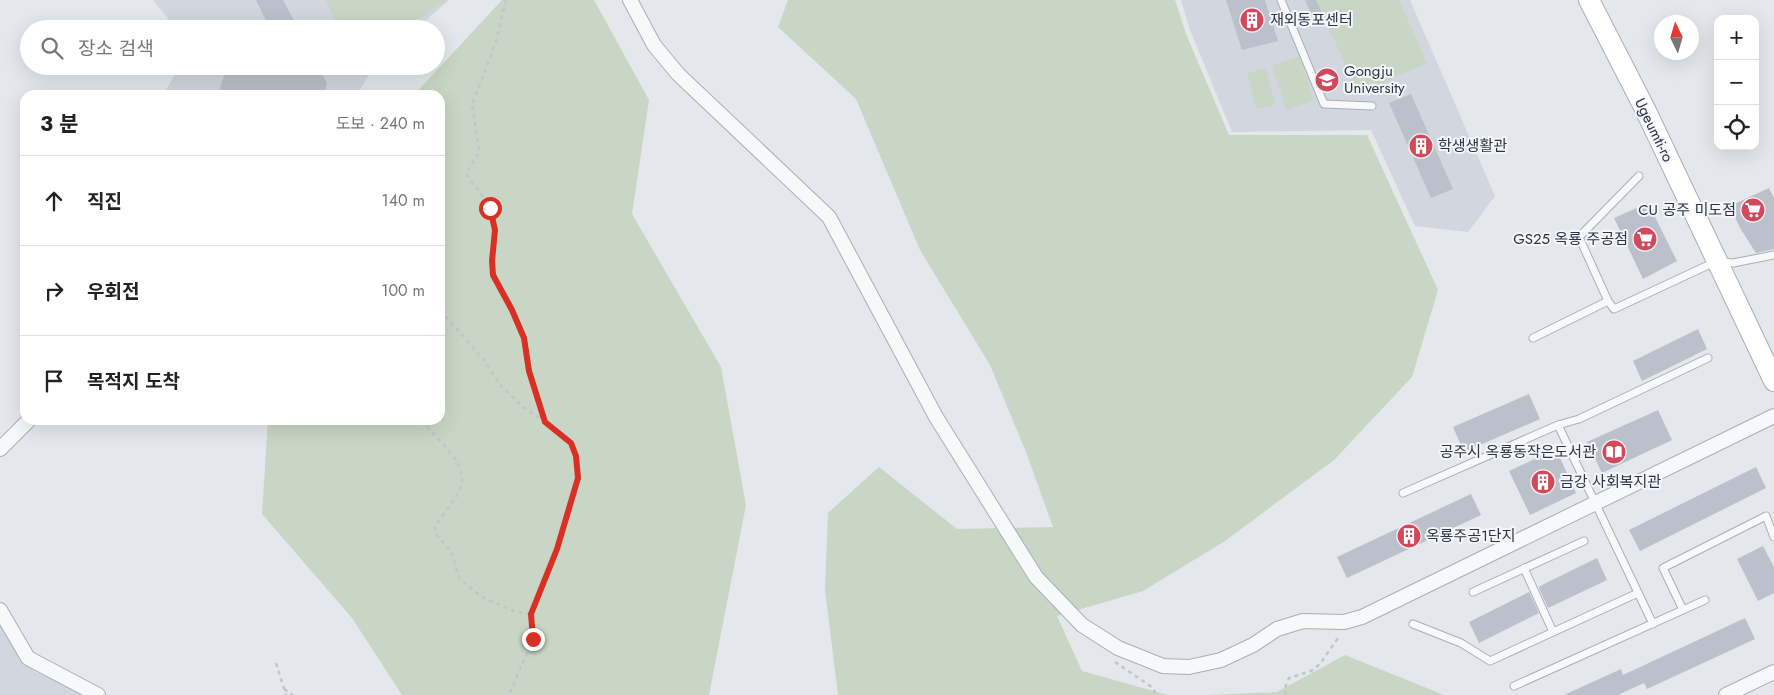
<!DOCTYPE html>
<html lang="ko">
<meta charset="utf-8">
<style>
:root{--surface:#fff;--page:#f2f2f2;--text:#222;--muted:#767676;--line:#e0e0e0}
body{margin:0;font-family:Jost,"Noto Sans KR",sans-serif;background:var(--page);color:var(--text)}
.controls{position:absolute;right:15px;top:15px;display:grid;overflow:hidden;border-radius:10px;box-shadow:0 5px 20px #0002}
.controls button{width:45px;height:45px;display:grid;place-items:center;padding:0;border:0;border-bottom:1px solid var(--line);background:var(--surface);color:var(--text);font:25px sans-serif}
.compass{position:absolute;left:1654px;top:15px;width:45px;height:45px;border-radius:50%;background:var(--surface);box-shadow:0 5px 20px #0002;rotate:355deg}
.stop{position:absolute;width:15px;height:15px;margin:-11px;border:4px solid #d93025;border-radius:50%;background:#fff}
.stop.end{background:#d93025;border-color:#fff;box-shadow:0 1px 5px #0008}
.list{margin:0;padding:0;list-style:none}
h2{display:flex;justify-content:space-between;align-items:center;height:65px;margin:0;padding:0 20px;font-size:21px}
h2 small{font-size:16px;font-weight:400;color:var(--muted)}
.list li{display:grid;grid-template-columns:32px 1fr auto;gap:15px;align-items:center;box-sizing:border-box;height:90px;padding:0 20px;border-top:1px solid var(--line)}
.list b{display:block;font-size:19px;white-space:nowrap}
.list em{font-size:16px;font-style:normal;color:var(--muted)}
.icon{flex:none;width:28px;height:28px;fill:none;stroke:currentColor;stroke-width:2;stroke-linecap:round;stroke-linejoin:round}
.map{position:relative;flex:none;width:1774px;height:695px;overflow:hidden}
.search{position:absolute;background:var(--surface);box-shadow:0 5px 20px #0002;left:20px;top:20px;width:425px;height:55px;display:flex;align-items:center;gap:12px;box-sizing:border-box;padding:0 18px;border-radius:28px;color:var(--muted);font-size:19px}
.panel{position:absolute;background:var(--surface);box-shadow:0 5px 20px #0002;left:20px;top:90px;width:425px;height:335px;border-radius:15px}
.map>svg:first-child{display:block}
.built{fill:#d2d6de}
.green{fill:#c9d6c5}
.building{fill:#bbc0ca}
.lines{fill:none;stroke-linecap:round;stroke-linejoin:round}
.service-casing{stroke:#a9aeb7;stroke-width:9}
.minor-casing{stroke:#a9aeb7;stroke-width:16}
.secondary-casing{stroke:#a9aeb7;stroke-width:22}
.path{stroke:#c2c5cb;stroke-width:2.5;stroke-dasharray:4 4;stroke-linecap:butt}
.service{stroke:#f7f8fa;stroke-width:7}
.minor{stroke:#f7f8fa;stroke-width:14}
.secondary{stroke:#fff;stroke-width:20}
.route{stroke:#d93025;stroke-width:6}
.labels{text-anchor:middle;stroke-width:4;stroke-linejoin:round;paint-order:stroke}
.poi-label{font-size:15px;fill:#2b3445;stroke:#f4f6f9;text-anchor:start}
.street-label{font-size:15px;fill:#2b3445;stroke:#f4f6f9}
</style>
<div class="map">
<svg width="1774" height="695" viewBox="0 0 1774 695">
<rect width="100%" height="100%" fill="#e4e7ec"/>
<!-- built -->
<path class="built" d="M 153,0 L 449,0 L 416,29 L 177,29 Z
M 1181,0 L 1410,0 L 1495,196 L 1468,232 L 1415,226 L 1371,130 L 1232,132 L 1190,30 Z
M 180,66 L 374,66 L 357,95 L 163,95 Z
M 0,618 L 35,672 L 94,691 L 93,695 L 0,695 Z"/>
<!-- green -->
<path class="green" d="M 325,0 L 448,0 L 401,29 L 340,29 Z
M 502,0 L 594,0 L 649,100 L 632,214 L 721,367 L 746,505 L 709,695 L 402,695 L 352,618 L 262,514 L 268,420 L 440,420 L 440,95 L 414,95 Z
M 788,0 L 1175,0 L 1186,34 L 1229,135 L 1367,135 L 1438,290 L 1412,377 L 1334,460 L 1225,541 L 1143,591 L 1057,616 L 1082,671 L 1168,695 L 838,695 L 825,590 L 828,513 L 879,467 L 957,529 L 1053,527 L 1026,452 L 990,365 L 920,250 L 856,99 L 778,27 Z
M 1316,0 L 1399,0 L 1427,63 L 1359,94 Z
M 1300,56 L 1314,101 L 1286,110 L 1272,65 Z
M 1266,68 L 1275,105 L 1256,109 L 1247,73 Z
M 1345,655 L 1444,695 L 1209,695 L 1277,692 Z"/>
<!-- building -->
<path class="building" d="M 256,0 L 283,0 L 296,24 L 281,29 L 270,29 Z
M 1226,0 L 1265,0 L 1278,41 L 1242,50 Z
M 1305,0 L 1316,0 L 1326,21 L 1316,25 Z
M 236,66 L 317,66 L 327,83 L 324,95 L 224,95 L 220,88 L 226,70 Z
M 1411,94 L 1453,189 L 1431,198 L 1389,103 Z
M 1769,188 L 1774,198 L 1774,249 L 1756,253 L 1740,228 L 1730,206 Z
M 1648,203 L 1677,261 L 1643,279 L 1614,218 Z
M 1698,329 L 1707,349 L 1642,381 L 1633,361 Z
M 1529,394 L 1540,419 L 1464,452 L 1453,427 Z
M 1658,410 L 1672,440 L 1602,473 L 1587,442 Z
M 1556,449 L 1576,493 L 1530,515 L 1509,471 Z
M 1756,467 L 1766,488 L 1640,551 L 1629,530 Z
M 1471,494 L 1481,515 L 1347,578 L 1337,557 Z
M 1763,546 L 1774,567 L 1774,593 L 1758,601 L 1737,559 Z
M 1597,558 L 1607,580 L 1548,608 L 1539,588 L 1540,586 Z
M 1529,592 L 1539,613 L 1479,643 L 1469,622 Z
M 1745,618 L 1755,639 L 1647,689 L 1644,683 L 1618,695 L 1564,695 L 1621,669 L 1623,675 Z"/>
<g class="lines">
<defs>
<path id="service" d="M 1281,0 L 1324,104 L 1372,106
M 1639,176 L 1579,237 L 1608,301 L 1614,309 L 1717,261 L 1733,263 L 1774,255
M 1533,338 L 1608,301
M 1558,425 L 1653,624
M 1403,493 L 1558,425 L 1579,419 L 1708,358
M 1524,568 L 1553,632
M 1473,592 L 1584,541
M 1683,610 L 1663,568 L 1766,516 L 1774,537
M 1413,624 L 1461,643 L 1490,661 L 1638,593
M 1514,686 L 1705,600"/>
<path id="minor" d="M 630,0 L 654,45 L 678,74 L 829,217 L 936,417 L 1036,577 L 1082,625 L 1118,648 L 1163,666 L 1189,667 L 1221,660 L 1253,645 L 1277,629 L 1303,621 L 1344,622 L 1362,617 L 1774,416
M 0,449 L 29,420
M 0,610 L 28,658 L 98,695
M 1726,695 L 1774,672"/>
<path id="secondary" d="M 1589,0 L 1645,109 L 1774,381"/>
</defs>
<!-- service casing -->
<use href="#service" class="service-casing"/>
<!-- minor casing -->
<use href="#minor" class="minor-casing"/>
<!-- secondary casing -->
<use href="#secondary" class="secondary-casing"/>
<!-- path -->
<path class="path" d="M 506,0 L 496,42 L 472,105 L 479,148 L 478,154 L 466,174 L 482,195 L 493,217 L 493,275 L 512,309 L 524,338 L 529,371 L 544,421
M 440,310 L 485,361 L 501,386 L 523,407 L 557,430 L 571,443 L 576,455 L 578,478 L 557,549 L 531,614 L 533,639 L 509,695
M 422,420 C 435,440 473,464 459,491 C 454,502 442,515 435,527 L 435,533 L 452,553 L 459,578 L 482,597 L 514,611 L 530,614
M 1115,662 L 1153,688 L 1156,695
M 276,663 L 286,695
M 284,689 L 293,695
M 1286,695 L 1284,690 L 1289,678 L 1311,671 L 1320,664 L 1340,635"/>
<!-- service -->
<use href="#service" class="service"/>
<!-- minor -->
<use href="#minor" class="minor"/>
<!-- secondary -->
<use href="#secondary" class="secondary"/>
</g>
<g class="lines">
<!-- route -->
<path class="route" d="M 490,208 L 495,230 L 492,261 L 493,275 L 512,310 L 524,338 L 529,371 L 545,422 L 571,443 L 576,456 L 578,478 L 557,549 L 531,614 L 533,639"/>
</g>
<!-- icons -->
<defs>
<symbol id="building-disc" viewBox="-11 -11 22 22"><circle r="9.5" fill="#d1495b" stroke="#f4f6f9"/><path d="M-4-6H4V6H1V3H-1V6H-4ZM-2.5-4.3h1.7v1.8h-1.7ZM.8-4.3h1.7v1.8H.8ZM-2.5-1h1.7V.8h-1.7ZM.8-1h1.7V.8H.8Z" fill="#fff"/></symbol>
<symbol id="university-disc" viewBox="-11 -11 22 22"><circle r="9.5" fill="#d1495b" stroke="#f4f6f9"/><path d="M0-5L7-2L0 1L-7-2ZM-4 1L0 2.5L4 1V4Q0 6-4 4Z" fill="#fff"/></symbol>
<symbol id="supermarket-disc" viewBox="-11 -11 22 22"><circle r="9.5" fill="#d1495b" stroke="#f4f6f9"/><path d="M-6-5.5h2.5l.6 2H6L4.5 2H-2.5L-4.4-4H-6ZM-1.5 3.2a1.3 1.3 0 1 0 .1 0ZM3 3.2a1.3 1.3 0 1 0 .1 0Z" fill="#fff"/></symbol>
<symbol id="library-disc" viewBox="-11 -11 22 22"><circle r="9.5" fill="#d1495b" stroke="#f4f6f9"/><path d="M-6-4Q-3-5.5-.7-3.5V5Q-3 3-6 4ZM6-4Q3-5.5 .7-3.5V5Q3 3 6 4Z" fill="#fff"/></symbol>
</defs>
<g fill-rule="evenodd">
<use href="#building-disc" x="1238" y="6" width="28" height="28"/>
<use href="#university-disc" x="1313" y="66" width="28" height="28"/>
<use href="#building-disc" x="1407" y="132" width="28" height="28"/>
<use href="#supermarket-disc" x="1739" y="196" width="28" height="28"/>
<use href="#supermarket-disc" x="1631" y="225" width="28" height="28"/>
<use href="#library-disc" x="1600" y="438" width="28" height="28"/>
<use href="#building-disc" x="1529" y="468" width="28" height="28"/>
<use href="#building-disc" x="1395" y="522" width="28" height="28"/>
</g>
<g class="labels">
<!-- poi labels -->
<g class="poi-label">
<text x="1270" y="25">재외동포센터</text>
<text x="1344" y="76">Gongju<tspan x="1344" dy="17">University</tspan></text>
<text x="1438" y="151">학생생활관</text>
<text x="1736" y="215" text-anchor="end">CU 공주 미도점</text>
<text x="1628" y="244" text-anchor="end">GS25 옥룡 주공점</text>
<text x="1596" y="457" text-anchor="end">공주시 옥룡동작은도서관</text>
<text x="1560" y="487">금강 사회복지관</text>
<text x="1426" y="541">옥룡주공1단지</text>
</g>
<!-- street labels -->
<g class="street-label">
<text transform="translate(1654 130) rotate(64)" y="5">Ugeumti-ro</text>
</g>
</g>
</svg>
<div class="controls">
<button>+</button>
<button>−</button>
<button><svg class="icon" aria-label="locate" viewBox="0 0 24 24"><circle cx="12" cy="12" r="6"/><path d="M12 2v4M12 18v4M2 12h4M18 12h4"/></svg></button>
</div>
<svg class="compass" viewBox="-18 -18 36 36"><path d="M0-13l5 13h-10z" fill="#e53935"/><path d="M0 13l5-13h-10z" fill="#767676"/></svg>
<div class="stop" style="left:490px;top:208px"></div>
<div class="stop end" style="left:533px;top:639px"></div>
<div class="search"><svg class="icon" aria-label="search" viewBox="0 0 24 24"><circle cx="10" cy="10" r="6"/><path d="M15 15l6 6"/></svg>장소 검색</div>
<section class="panel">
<h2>3 분<small>도보 · 240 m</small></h2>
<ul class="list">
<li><svg class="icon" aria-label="ahead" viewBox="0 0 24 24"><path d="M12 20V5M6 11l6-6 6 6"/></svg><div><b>직진</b></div><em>140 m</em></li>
<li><svg class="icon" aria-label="right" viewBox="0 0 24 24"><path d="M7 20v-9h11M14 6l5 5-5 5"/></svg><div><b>우회전</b></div><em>100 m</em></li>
<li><svg class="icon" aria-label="arrive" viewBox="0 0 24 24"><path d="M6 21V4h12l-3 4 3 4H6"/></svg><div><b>목적지 도착</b></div></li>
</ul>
</section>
</div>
